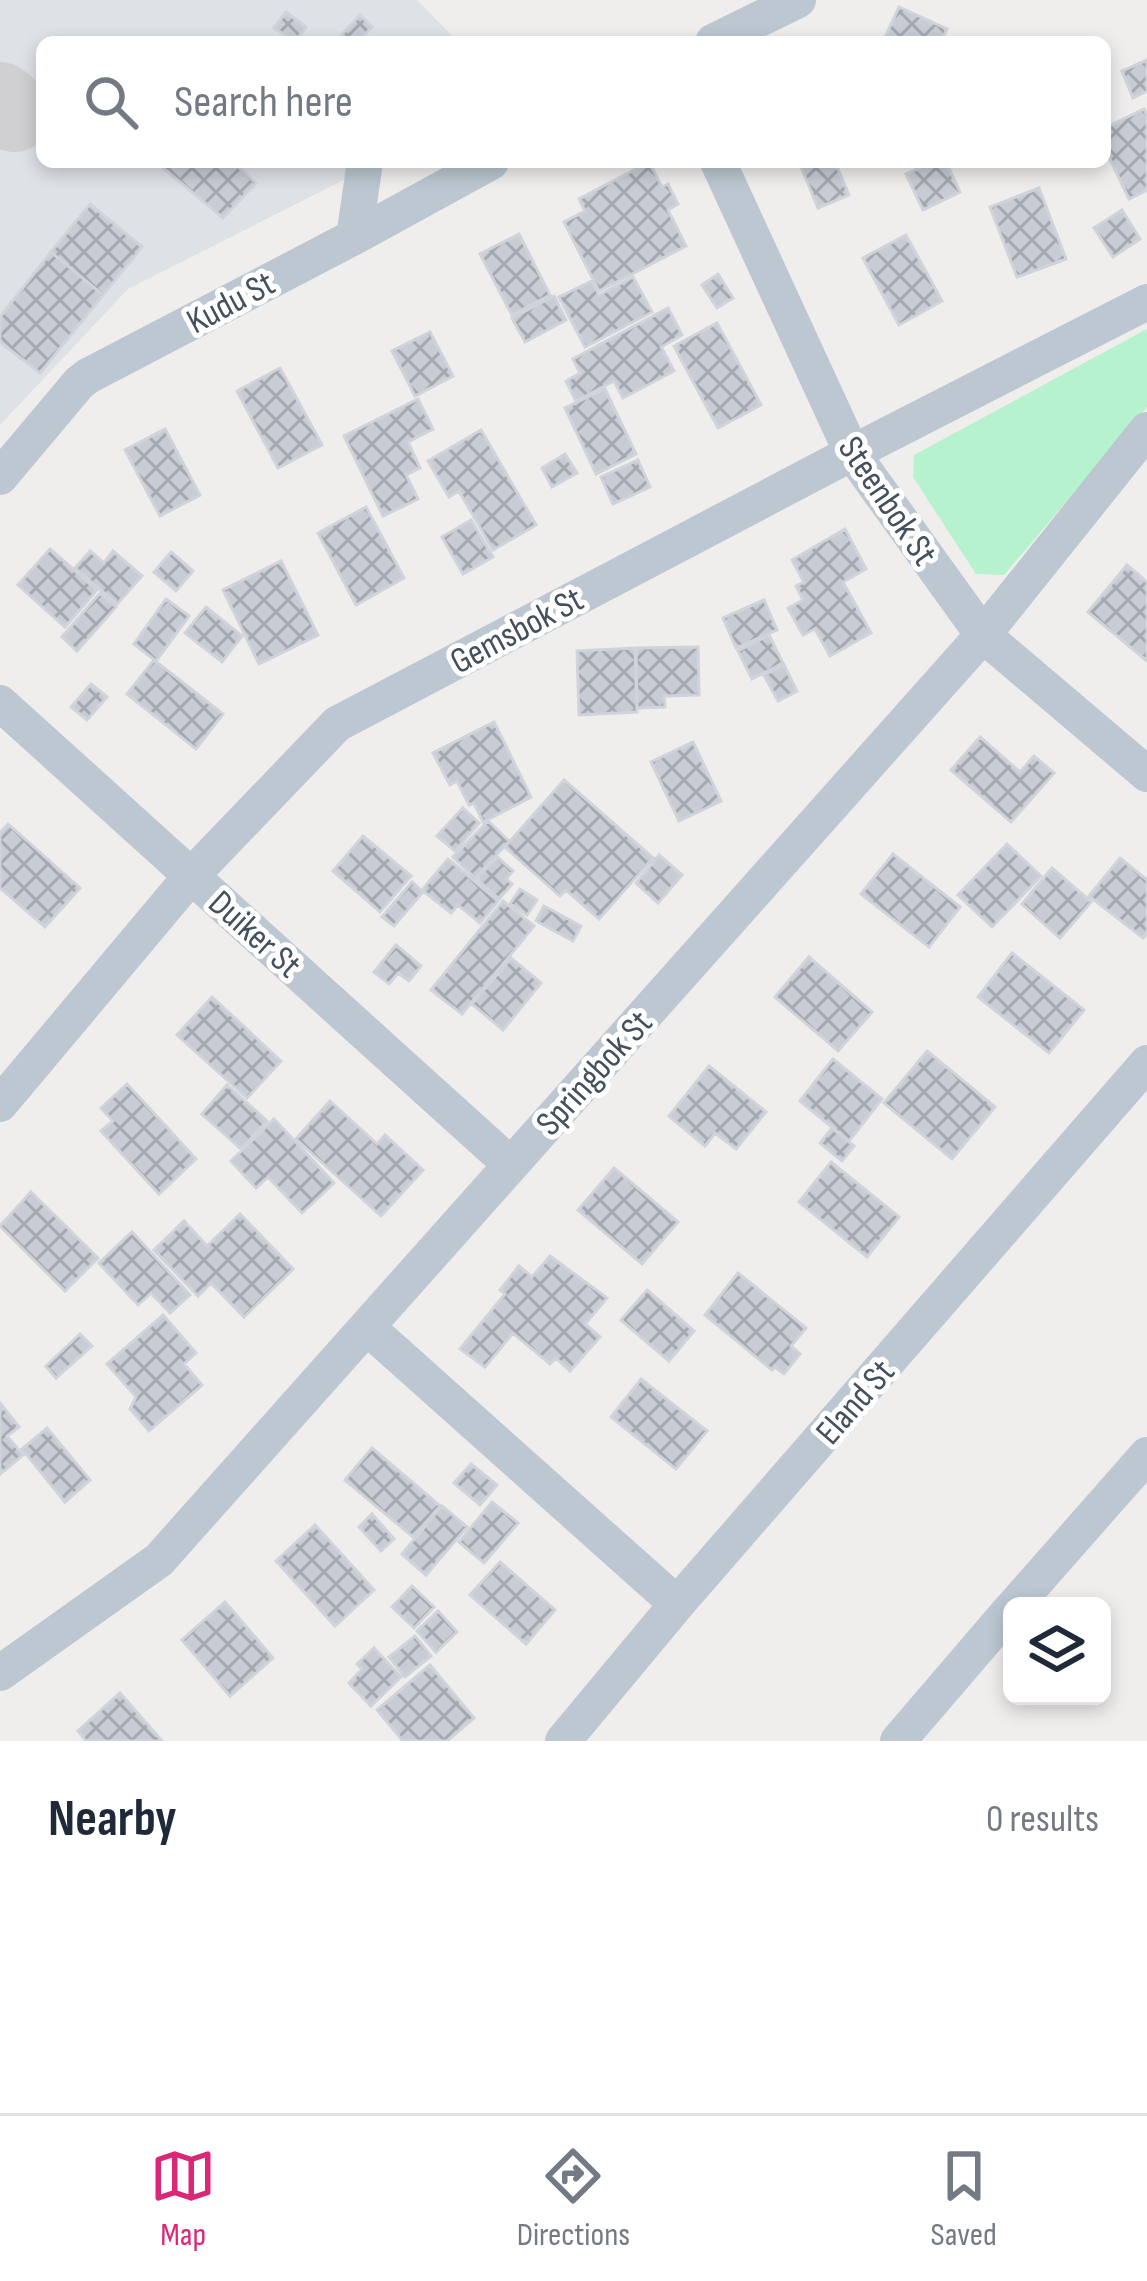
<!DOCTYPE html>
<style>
:root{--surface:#fff;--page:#f2f2f3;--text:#1f2937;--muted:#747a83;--line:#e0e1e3;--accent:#db2777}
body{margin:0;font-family:"Sofia Sans Condensed",sans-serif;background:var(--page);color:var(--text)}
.controls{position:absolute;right:36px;bottom:36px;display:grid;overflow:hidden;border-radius:18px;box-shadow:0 6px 18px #0003}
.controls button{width:108px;height:108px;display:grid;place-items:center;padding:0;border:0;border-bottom:3px solid var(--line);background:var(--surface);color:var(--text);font:60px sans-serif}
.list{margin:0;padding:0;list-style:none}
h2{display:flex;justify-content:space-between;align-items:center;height:156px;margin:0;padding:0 48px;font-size:51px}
h2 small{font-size:39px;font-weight:400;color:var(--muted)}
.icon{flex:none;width:66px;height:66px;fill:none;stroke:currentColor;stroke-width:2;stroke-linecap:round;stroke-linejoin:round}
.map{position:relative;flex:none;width:1147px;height:1741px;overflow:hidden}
.search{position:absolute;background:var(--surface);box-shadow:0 6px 18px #0003;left:36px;right:36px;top:36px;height:132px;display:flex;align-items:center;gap:30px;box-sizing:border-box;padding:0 42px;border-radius:18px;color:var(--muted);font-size:45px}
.sheet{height:372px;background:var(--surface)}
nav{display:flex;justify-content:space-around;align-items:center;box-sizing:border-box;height:168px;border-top:3px solid var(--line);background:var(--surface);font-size:33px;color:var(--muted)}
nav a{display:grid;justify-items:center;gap:6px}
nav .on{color:var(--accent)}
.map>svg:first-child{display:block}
.airport{fill:#dee1e6}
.grass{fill:#b7f2cf}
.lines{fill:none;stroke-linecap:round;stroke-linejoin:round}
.taxiway{stroke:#d0d0d2;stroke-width:78}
.building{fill:url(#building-cross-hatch);stroke:#d0d3da;stroke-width:3}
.minor{stroke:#bcc7d1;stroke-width:36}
.labels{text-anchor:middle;stroke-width:10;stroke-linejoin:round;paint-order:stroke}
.street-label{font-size:36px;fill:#44505c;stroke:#fff}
</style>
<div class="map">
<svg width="1147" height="1741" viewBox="0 0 1147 1741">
<defs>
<pattern id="building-cross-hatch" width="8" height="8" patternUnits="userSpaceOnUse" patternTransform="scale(3)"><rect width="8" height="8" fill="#c8ccd4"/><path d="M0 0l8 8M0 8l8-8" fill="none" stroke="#a4a8af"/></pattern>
</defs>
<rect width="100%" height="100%" fill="#f0eded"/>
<!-- airport -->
<path class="airport" d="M 0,0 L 417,0 L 458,42 L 42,42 L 42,162 L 379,162 L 128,289 L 0,425 Z"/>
<!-- grass -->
<path class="grass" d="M 1147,329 L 1147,407 L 1004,575 L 976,574 L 913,477 L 914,455 Z"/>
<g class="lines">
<!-- taxiway -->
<path class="taxiway" d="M 0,101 L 14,113"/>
</g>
<!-- building -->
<path class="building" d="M 899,7 L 947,29 L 941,42 L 883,42 Z
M 286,12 L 306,27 L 295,42 L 274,28 Z
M 360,15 L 372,27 L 358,42 L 335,42 Z
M 1147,60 L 1147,91 L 1133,98 L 1122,71 Z
M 1144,109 L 1147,116 L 1147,190 L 1129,199 L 1105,149 L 1105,128 Z
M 156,162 L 233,162 L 256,183 L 223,218 Z
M 649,162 L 662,187 L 668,184 L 678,204 L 668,210 L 686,246 L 599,291 L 564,222 L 585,211 L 579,199 Z
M 799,162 L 835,162 L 849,195 L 818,208 Z
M 933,162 L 946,162 L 960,192 L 923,210 L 906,174 Z
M 1039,188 L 1066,259 L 1017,277 L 990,207 Z
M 90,204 L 142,247 L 103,295 L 51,252 Z
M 1122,210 L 1140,239 L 1113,257 L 1094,228 Z
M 519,234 L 550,295 L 512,315 L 480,254 Z
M 906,235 L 942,301 L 899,325 L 863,258 Z
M 51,252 L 103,295 L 40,373 L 0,342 L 0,317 Z
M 718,274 L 733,298 L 717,308 L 702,285 Z
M 633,277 L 652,312 L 585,347 L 559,297 L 592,281 L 599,295 Z
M 554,296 L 566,320 L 525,342 L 512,318 Z
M 668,308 L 682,335 L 661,347 L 674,371 L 623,398 L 614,381 L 576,401 L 566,381 L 580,373 L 573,359 Z
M 717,323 L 761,405 L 718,428 L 674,346 Z
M 430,332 L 453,376 L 415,396 L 392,351 Z
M 280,368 L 322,445 L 278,468 L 237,391 Z
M 605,389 L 636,454 L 596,474 L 565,408 Z
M 418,399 L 433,429 L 408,442 L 420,468 L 406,475 L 418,499 L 383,516 L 344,436 Z
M 165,429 L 200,495 L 160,516 L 125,450 Z
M 481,430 L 536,525 L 493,550 L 459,491 L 449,497 L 428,461 Z
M 565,454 L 577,473 L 552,487 L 542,468 Z
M 638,460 L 650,487 L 613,504 L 601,477 Z
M 366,507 L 404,578 L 356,605 L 318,533 Z
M 471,520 L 493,557 L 463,574 L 442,537 Z
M 845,529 L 866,569 L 843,582 L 871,633 L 830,656 L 815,629 L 803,635 L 788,608 L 803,600 L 796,586 L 804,582 L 792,560 Z
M 50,549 L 97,590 L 65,627 L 18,585 Z
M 90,551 L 104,563 L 113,551 L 142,576 L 117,604 L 75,568 Z
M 171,552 L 193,571 L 176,591 L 154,572 Z
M 281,561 L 318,635 L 259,664 L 223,590 Z
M 1127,565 L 1147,582 L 1147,661 L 1088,612 Z
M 100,593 L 116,607 L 77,651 L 62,637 Z
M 166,599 L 189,616 L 156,661 L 134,644 Z
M 764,600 L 777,630 L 736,648 L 723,618 Z
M 206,607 L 242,636 L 222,662 L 185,633 Z
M 769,635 L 783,663 L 752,679 L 738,651 Z
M 698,647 L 699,695 L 664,696 L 665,707 L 637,708 L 636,648 Z
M 635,648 L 637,712 L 579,715 L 577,651 Z
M 154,660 L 223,714 L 196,749 L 127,694 Z
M 784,665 L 797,691 L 778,701 L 764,675 Z
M 91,684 L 107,697 L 87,720 L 71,707 Z
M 494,722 L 531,797 L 483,822 L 474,803 L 469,805 L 457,781 L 450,785 L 433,753 Z
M 980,737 L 1020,772 L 1034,756 L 1054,773 L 1011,822 L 951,770 Z
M 693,742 L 721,801 L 679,821 L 651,762 Z
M 564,780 L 653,858 L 599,919 L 566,890 L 560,896 L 505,847 Z
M 463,808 L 479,823 L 455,851 L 437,836 Z
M 488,821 L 509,841 L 475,878 L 453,857 Z
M 8,824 L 80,888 L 45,927 L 0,888 L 0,833 Z
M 363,836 L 411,876 L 380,912 L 333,871 Z
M 1007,844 L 1041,876 L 992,927 L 958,895 Z
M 893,854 L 960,907 L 929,947 L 861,894 Z
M 659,855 L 682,875 L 658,903 L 636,883 Z
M 497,857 L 513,871 L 506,879 L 512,884 L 499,899 L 477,879 Z
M 1120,858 L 1147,880 L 1147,933 L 1143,938 L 1089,896 Z
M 448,859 L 498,901 L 480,923 L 458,905 L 451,913 L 422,890 Z
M 1052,868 L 1091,902 L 1060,938 L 1022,904 Z
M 412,882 L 423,892 L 394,926 L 382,917 Z
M 520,889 L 537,900 L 527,915 L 510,904 Z
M 503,901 L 534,926 L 462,1014 L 431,990 Z
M 544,906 L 581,926 L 573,941 L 536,921 Z
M 396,945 L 421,966 L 409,981 L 398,973 L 389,984 L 374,972 Z
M 1012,953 L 1084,1010 L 1049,1053 L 978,997 Z
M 809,957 L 872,1012 L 838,1051 L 775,997 Z
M 511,958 L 541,983 L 503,1030 L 472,1004 Z
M 212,997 L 281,1061 L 247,1098 L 177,1035 Z
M 927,1051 L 995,1107 L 952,1159 L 884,1103 Z
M 833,1059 L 882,1099 L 849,1141 L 800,1101 Z
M 709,1066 L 766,1112 L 736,1149 L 715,1133 L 705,1146 L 669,1116 Z
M 127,1084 L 196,1159 L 159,1194 L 101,1131 L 113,1121 L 101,1108 Z
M 227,1085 L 267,1121 L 241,1149 L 202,1114 Z
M 330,1101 L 377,1144 L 385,1135 L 423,1170 L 381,1216 L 296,1139 Z
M 274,1119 L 334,1183 L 302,1213 L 268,1177 L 256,1188 L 231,1161 Z
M 832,1128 L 854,1146 L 842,1161 L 820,1143 Z
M 831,1162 L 899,1217 L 867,1257 L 799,1202 Z
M 614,1168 L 678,1222 L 642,1264 L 578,1210 Z
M 31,1192 L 98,1258 L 65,1291 L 0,1226 Z
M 240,1214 L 293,1269 L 244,1317 L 211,1283 L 198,1296 L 154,1250 L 184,1221 L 207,1246 Z
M 132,1232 L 190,1295 L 170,1313 L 151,1293 L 138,1305 L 99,1263 Z
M 550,1256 L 607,1298 L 585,1324 L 600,1337 L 570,1371 L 556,1358 L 550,1364 L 513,1333 L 485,1367 L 460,1349 L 505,1294 L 500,1290 L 519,1266 L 532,1277 Z
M 738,1273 L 806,1328 L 791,1346 L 800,1354 L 784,1374 L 775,1367 L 772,1370 L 705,1315 Z
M 647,1290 L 694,1331 L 669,1361 L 621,1320 Z
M 163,1315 L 196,1353 L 184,1364 L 202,1385 L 149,1431 L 130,1409 L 136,1397 L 107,1364 Z
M 80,1334 L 92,1346 L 56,1378 L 46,1366 Z
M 641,1379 L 707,1431 L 676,1469 L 611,1417 Z
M 0,1403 L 19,1427 L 7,1436 L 23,1455 L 0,1474 Z
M 47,1428 L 90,1480 L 65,1502 L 22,1449 Z
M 372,1448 L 440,1506 L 413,1537 L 345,1480 Z
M 471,1464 L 497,1485 L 480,1505 L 454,1483 Z
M 492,1502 L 518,1523 L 484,1563 L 459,1542 Z
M 442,1506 L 467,1527 L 426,1575 L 402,1554 Z
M 372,1514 L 394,1539 L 381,1551 L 359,1527 Z
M 315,1525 L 374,1590 L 335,1626 L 276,1561 Z
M 500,1562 L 555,1610 L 526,1644 L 470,1595 Z
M 412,1586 L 434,1607 L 414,1628 L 392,1607 Z
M 225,1602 L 273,1658 L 230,1696 L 182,1640 Z
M 438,1611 L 457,1632 L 436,1652 L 417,1631 Z
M 415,1636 L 431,1656 L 405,1677 L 389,1657 Z
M 374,1648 L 401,1677 L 371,1706 L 349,1683 L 362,1669 L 357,1664 Z
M 430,1665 L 474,1718 L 447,1741 L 403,1741 L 377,1710 Z
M 120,1693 L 162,1741 L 86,1741 L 78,1731 Z"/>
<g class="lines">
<!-- minor -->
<path class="minor" d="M 713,42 L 798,0
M 718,162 L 852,453 L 983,635 L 1147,774
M 354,237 L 365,162
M 0,477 L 79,383 L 88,376 L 354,237 L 491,162
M 0,703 L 510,1164
M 0,1104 L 192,875 L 337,724 L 852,453 L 1147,302
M 368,1328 L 677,1604
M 1014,1606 L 1147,1455
M 0,1673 L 159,1560 L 983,635 L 1147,430
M 563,1741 L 677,1604 L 1147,1063
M 898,1741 L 1012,1608"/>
</g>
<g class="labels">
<!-- street labels -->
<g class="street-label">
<text transform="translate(230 301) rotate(-28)" y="13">Kudu St</text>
<text transform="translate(889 500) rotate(56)" y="13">Steenbok St</text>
<text transform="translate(516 629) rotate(-28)" y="13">Gemsbok St</text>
<text transform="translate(256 933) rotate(42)" y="13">Duiker St</text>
<text transform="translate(593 1072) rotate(-48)" y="13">Springbok St</text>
<text transform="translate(854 1401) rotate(-49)" y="13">Eland St</text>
</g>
</g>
</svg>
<div class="controls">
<button><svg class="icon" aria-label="layers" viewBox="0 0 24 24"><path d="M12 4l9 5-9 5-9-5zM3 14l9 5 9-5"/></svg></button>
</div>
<div class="search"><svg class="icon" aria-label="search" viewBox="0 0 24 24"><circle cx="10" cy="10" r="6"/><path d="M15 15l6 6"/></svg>Search here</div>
</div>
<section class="sheet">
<h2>Nearby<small>0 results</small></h2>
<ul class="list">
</ul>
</section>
<nav>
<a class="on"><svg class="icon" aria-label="map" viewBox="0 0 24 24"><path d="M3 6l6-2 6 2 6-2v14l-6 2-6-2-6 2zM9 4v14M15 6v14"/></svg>Map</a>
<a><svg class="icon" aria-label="directions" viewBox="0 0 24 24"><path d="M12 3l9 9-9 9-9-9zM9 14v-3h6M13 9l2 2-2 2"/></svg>Directions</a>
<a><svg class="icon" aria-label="saved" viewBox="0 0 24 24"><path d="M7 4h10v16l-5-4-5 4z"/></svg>Saved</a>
</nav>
